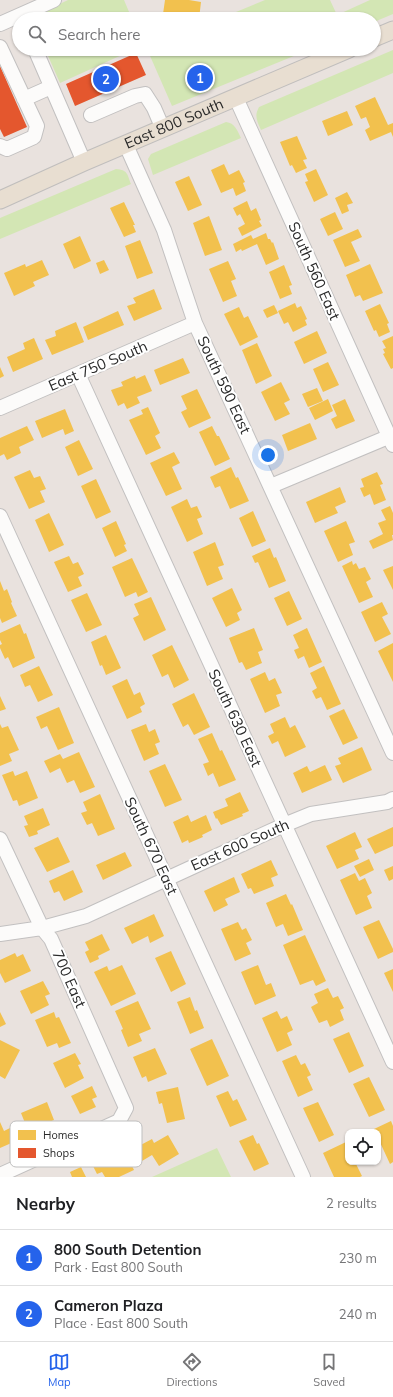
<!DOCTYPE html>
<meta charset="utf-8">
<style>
:root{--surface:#fff;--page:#f2f2f2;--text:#202124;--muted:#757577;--line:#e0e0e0;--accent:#2563eb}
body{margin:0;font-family:Mulish,sans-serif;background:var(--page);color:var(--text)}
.controls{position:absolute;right:12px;bottom:12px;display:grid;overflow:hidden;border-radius:8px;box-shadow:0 1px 3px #0004}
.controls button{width:36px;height:36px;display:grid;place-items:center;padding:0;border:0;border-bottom:1px solid var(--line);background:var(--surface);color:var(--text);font:20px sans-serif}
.you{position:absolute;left:268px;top:455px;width:14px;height:14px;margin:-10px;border:3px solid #fff;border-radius:50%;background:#1a73e8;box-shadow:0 0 0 6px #1a73e833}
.badge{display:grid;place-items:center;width:26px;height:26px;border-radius:50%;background:var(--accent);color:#fff;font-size:13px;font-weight:700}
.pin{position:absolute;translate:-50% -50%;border:2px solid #fff;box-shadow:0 1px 4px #0006}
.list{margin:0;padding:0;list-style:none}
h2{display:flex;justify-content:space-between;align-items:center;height:52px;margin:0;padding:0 16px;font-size:17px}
h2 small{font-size:13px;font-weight:400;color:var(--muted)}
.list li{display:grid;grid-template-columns:26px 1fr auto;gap:12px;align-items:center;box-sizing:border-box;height:56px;padding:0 16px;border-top:1px solid var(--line)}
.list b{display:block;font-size:15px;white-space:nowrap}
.list p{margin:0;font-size:13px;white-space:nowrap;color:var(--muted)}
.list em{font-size:13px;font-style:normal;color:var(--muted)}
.icon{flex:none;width:22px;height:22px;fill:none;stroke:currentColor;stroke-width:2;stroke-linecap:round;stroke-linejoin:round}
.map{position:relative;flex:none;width:393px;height:1177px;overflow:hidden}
.search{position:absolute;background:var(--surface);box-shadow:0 1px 3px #0004;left:12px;right:12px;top:12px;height:44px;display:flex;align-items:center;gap:10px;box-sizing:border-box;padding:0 14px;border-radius:22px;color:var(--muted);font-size:15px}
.sheet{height:164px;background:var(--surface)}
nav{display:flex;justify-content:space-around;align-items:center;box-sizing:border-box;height:56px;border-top:1px solid var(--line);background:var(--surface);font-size:11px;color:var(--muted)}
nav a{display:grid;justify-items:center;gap:2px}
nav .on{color:var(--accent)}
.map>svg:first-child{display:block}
.green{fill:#d3e6b4}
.homes{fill:#f2c14e}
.shops{fill:#e4572e}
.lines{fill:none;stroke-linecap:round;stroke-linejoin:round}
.minor-casing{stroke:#c2c0c0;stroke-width:16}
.major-casing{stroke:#c0bebd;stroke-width:19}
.minor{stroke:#fcfbfa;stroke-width:14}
.major{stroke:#e8ded1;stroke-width:17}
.labels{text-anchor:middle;stroke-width:4;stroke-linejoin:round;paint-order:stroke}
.street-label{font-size:15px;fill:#2a2a2a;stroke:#fff}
.key{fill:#fff;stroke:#bfbfbf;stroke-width:1}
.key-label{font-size:11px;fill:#2a2a2a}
</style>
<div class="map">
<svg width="393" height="1177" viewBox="0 0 393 1177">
<rect width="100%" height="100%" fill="#e9e2de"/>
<!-- green -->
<path class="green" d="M 68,0 L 124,0 L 132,19 L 41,19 L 43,12 Z
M 265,0 L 330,0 L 337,15 L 370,0 L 393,0 L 393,14 L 374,22 L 374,19 L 219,19 Z
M 45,49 L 135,49 L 60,83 Z
M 147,49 L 311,49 L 172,106 Z
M 393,50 L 393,73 L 261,130 C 257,121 254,116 259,107 Z
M 226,122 C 235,123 237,130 241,138 L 153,175 L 148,159 L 151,154 Z
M 116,169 C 128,170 127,174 131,184 L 0,239 L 0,218 Z
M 217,1148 L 231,1177 L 152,1177 Z"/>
<!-- homes -->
<path class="homes" d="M 165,0 L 189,0 L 201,2 L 199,19 L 172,19 L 172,15 L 163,14 Z
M 375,97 L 388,125 L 393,123 L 393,137 L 391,132 L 370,141 L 365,130 L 370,127 L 366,117 L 361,119 L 355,106 Z
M 347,111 L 353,125 L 328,136 L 322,121 Z
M 297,136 L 307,159 L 303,160 L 307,168 L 296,173 L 292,165 L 290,166 L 280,142 Z
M 224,164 L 229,175 L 239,170 L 245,182 L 243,183 L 246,191 L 236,196 L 233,188 L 221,193 L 211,170 Z
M 316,169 L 328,195 L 314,202 L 305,182 L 308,181 L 305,174 Z
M 189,176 L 202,205 L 188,211 L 175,182 Z
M 347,192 L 353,203 L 347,205 L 349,211 L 342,214 L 335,198 Z
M 247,201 L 251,211 L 256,208 L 261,220 L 259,221 L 262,226 L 242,236 L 238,228 L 245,224 L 240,214 L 237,216 L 233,208 Z
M 124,202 L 135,225 L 133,225 L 136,232 L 124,237 L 110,208 Z
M 335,212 L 343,229 L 328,236 L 320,219 Z
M 209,216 L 222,250 L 205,256 L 193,223 Z
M 358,229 L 362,237 L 351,242 L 360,261 L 345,267 L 333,240 Z
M 266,233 L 268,239 L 270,239 L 272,243 L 273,242 L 279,259 L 266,265 L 257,244 L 242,251 L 241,249 L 236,252 L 233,244 L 251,235 L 253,239 Z
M 80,236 L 91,261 L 74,269 L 63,244 Z
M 140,240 L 153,273 L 137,279 L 125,246 Z
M 42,260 L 49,275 L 33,282 L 35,286 L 14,296 L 4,273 L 25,264 L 26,267 Z
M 104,260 L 109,270 L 100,274 L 96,263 Z
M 228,261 L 236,279 L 231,281 L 237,296 L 223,302 L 209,269 Z
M 370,264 L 383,293 L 363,301 L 360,295 L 355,297 L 346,275 Z
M 284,265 L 292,285 L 289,286 L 292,294 L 280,299 L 269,272 Z
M 154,289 L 162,309 L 134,321 L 127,306 L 136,303 L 133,298 Z
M 295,303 L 297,308 L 301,306 L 307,319 L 305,320 L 307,325 L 293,332 L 288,322 L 284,324 L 278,311 Z
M 380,304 L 389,323 L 387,324 L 390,332 L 379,337 L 376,330 L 374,331 L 365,311 Z
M 274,305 L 278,313 L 267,318 L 263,310 Z
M 239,307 L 244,318 L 248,316 L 258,337 L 240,346 L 224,314 Z
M 118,311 L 124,325 L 88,340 L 83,327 Z
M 76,322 L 84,342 L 52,355 L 45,340 L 56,336 L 55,331 Z
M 317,331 L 327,353 L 304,364 L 294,342 Z
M 393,336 L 393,368 L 391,369 L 383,354 L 385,353 L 383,349 L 386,348 L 382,341 Z
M 34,338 L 43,359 L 13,372 L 7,357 L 25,349 L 23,343 Z
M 257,343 L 272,376 L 256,384 L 242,350 Z
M 183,358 L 190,373 L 160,385 L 154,370 Z
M 328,362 L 339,385 L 323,392 L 313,369 Z
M 0,367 L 4,376 L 0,378 Z
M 145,375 L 152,391 L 137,397 L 140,403 L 127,409 L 124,403 L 118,406 L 111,390 L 123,386 L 121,382 L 135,376 L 136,379 Z
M 281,382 L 290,400 L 284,403 L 290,414 L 275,421 L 261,392 Z
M 317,388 L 323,401 L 308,407 L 302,394 Z
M 197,389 L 211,418 L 189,428 L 181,412 L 187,409 L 181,396 Z
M 328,399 L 333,411 L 315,420 L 309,408 Z
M 345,399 L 355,421 L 336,429 L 331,419 L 337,416 L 332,405 Z
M 148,407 L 160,433 L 155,436 L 161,448 L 146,455 L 129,420 L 143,414 L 141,410 Z
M 65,409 L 74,431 L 65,435 L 63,429 L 42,438 L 35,421 Z
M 310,423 L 317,439 L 288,451 L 282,435 Z
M 27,426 L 34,440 L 19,447 L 21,453 L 7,460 L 4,454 L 0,456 L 0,438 Z
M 212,426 L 217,436 L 219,436 L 230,459 L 215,466 L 199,432 Z
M 79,440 L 93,469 L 78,476 L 65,447 Z
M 174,452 L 180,463 L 172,467 L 182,489 L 166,496 L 150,463 Z
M 231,467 L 236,478 L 238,477 L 249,501 L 230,509 L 220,486 L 215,488 L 210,477 Z
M 30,470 L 34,478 L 40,476 L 46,489 L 40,491 L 45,502 L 29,509 L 14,477 Z
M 377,472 L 383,484 L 380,485 L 386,500 L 374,505 L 370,494 L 364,497 L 360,488 L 364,487 L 361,479 Z
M 96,479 L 111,512 L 96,519 L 81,486 Z
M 340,487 L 346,502 L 335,507 L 338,513 L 315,523 L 306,502 Z
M 187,499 L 191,508 L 197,506 L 202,517 L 197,519 L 203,534 L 187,542 L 171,507 Z
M 390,506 L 393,513 L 393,535 L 392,535 L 393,540 L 373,549 L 369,541 L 383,534 L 378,523 L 386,520 L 381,510 Z
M 253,511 L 266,541 L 252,547 L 239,518 Z
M 49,513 L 64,545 L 49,552 L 35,520 Z
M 116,521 L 126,544 L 124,545 L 127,551 L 115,557 L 102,528 Z
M 346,521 L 355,542 L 349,544 L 353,555 L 338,562 L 324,531 Z
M 215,542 L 224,565 L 218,567 L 223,579 L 207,586 L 193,552 Z
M 270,548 L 274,558 L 276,557 L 286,581 L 269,588 L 258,562 L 255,563 L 252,556 Z
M 69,556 L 73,564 L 78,562 L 84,574 L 78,577 L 82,586 L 68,592 L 54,562 Z
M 132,558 L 148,592 L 138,597 L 136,592 L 125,597 L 112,567 Z
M 352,561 L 353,565 L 356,563 L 359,569 L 365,567 L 371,579 L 366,582 L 373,597 L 359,603 L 342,566 Z
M 393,566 L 393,590 L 383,570 Z
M 0,581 L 4,591 L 7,589 L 12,602 L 11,603 L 17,616 L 2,623 L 0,618 Z
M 232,588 L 242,610 L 237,613 L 240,620 L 226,627 L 212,598 Z
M 289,591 L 302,619 L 287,626 L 274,598 Z
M 87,593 L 102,625 L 86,632 L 71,600 Z
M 151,597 L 166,630 L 144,641 L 133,618 L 139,615 L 134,604 Z
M 382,602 L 388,614 L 382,617 L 391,634 L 375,642 L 361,612 Z
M 20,624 L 24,634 L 26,633 L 35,658 L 13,668 L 8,657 L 5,659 L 0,648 L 0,645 L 2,644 L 0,640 L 0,633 Z
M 254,628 L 263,650 L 258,652 L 262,663 L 246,670 L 242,662 L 239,663 L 229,638 Z
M 307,628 L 322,662 L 309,668 L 304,656 L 298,659 L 294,650 L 299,648 L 293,635 Z
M 106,635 L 121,668 L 106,675 L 102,665 L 100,666 L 91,642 Z
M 393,643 L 393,682 L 378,651 Z
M 172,645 L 189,680 L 174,688 L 168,674 L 162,677 L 152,655 Z
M 39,666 L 53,695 L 38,702 L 30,685 L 25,687 L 20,675 Z
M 324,666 L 341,704 L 327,710 L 321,697 L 316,699 L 312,691 L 317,688 L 310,673 Z
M 265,672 L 269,681 L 275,678 L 282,693 L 276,695 L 280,706 L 265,713 L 250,679 Z
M 127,679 L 134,695 L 140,692 L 145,704 L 140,707 L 142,712 L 127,719 L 112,686 Z
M 194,693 L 210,727 L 194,735 L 188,724 L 183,727 L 172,704 Z
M 0,696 L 6,709 L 0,711 Z
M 59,707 L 74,743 L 58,750 L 47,726 L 41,729 L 36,717 Z
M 344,709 L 358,738 L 343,745 L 329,716 Z
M 285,717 L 290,728 L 295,725 L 306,747 L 285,757 L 278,741 L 272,744 L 268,736 L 274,733 L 270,724 Z
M 0,724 L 2,728 L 8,726 L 19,750 L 9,754 L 12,761 L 0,766 Z
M 146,724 L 149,732 L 155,729 L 160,742 L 155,744 L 159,754 L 144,761 L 131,730 Z
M 212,733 L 220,751 L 222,750 L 236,780 L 219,787 L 213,773 L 208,776 L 203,764 L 209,762 L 198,739 Z
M 362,747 L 372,770 L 343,783 L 335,766 L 341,764 L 338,758 Z
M 79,752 L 95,787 L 80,793 L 74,780 L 67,783 L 60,768 L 50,773 L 44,761 L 60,754 L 63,759 Z
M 165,764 L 182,800 L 165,807 L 149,771 Z
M 325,765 L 332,780 L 302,793 L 293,773 L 307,766 L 310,772 Z
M 13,771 L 15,776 L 27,771 L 38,798 L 19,806 L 17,800 L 13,801 L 2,775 Z
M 240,792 L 249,811 L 242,814 L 243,816 L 221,825 L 217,818 L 216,819 L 213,812 L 228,806 L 225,799 Z
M 100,794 L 115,829 L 98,836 L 92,823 L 87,825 L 81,813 L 87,811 L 83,802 Z
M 43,808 L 50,825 L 37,831 L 38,834 L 29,837 L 24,826 L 28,825 L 24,816 Z
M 188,815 L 191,822 L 206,815 L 212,830 L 202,835 L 203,837 L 189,843 L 188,840 L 182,843 L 173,822 Z
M 393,827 L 393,846 L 375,854 L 367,839 Z
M 355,832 L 362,847 L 355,850 L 359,859 L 337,869 L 326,846 Z
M 58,837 L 70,862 L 47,872 L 34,848 Z
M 125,852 L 132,866 L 103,880 L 96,865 Z
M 369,859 L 374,870 L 360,877 L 354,866 Z
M 271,860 L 278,875 L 271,878 L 274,886 L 254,894 L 251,888 L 248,889 L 241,874 Z
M 393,866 L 393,879 L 389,881 L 384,870 Z
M 73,870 L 83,892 L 64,901 L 59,891 L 54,893 L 49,881 Z
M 355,873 L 359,881 L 365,878 L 372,893 L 367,896 L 372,908 L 356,915 L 340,880 Z
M 234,877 L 240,892 L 225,899 L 228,905 L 214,912 L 204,891 Z
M 286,894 L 291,905 L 292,904 L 303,930 L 288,936 L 283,924 L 276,927 L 266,903 Z
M 154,914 L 164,936 L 150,943 L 148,936 L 132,944 L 124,928 Z
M 379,920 L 393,949 L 393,952 L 378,959 L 363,927 Z
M 238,922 L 242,930 L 246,928 L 252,940 L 246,943 L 251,954 L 235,961 L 221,929 Z
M 102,934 L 110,950 L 98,956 L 99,959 L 90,963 L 85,952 L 89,950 L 85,942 Z
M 305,935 L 326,981 L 316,986 L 313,980 L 300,985 L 283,945 Z
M 171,951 L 186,984 L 171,992 L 155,958 Z
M 15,953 L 17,957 L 23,954 L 31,971 L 5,983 L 0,973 L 0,960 Z
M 122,965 L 136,994 L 111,1006 L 94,972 L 107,966 L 109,971 Z
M 258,965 L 266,985 L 271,983 L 276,996 L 255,1005 L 241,972 Z
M 393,969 L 393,992 L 384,973 Z
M 43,981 L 50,994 L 45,996 L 49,1005 L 31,1014 L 20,991 Z
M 328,988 L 333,998 L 338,996 L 344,1008 L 340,1010 L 344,1020 L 330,1027 L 327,1020 L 319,1023 L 311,1007 L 318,1003 L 314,994 Z
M 190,997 L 195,1011 L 197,1010 L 204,1028 L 190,1034 L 177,1002 Z
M 138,1001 L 151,1029 L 139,1034 L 142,1041 L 128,1047 L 121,1030 L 123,1029 L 115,1011 Z
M 277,1011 L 281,1019 L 287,1016 L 293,1030 L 287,1033 L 292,1045 L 277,1052 L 262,1018 Z
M 0,1012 L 6,1024 L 0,1027 Z
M 54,1012 L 56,1018 L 59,1017 L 71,1043 L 59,1048 L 57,1043 L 47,1047 L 35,1020 Z
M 349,1032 L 364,1066 L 349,1073 L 333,1039 Z
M 212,1039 L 229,1076 L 207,1086 L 190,1049 Z
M 0,1040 L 20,1050 L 5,1079 L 0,1076 Z
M 155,1048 L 167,1074 L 148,1082 L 146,1076 L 142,1078 L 133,1057 Z
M 75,1053 L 81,1064 L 78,1065 L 84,1078 L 65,1088 L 53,1063 Z
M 296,1055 L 301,1065 L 305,1063 L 311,1075 L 307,1077 L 313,1090 L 298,1097 L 282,1061 Z
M 369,1077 L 385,1110 L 369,1117 L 353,1084 Z
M 92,1086 L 97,1097 L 92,1099 L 96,1107 L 80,1114 L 71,1096 Z
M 178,1087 L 185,1119 L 167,1123 L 162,1103 L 159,1104 L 156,1092 Z
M 228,1091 L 233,1101 L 237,1099 L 247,1120 L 230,1127 L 216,1096 Z
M 47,1102 L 54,1120 L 39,1126 L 41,1131 L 25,1138 L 19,1125 L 25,1123 L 21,1113 Z
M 318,1102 L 334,1135 L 319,1142 L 303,1108 Z
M 391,1121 L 393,1126 L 393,1162 L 390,1164 L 378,1138 L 378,1132 L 375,1132 L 374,1129 Z
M 0,1122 L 4,1131 L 10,1128 L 16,1141 L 0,1148 Z
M 168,1135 L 179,1154 L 159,1166 L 152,1155 L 142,1161 L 135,1148 L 152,1139 L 154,1143 Z
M 253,1135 L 257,1144 L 259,1143 L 269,1164 L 254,1171 L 239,1141 Z
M 346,1142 L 348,1146 L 348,1162 L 355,1162 L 362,1176 L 360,1177 L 334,1177 L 323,1153 Z
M 116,1152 L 118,1156 L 125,1152 L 134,1170 L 119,1177 L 105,1177 L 102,1172 L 97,1174 L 92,1164 Z
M 81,1167 L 86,1177 L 72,1177 L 70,1172 Z"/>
<!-- shops -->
<path class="shops" d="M 136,53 L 146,75 L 75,106 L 66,84 Z
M 0,66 L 27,127 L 4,137 L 0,129 Z"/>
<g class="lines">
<defs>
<path id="minor" d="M 0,24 L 54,0
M 0,47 L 37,126 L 34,137 L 7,149 L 0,146
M 35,49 L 84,162
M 236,98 L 393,445
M 24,99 L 51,87
M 91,115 L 135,96 L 145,94 L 154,108 L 163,129
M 126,145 L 164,230 L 195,323 L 393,753
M 78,374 L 393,1062
M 0,408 L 195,323
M 271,486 L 393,435
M 0,516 L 303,1177
M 0,839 L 42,928 L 51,939 L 126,1108 L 119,1121 L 0,1175
M 0,934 L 42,928 L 86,916 L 284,825 L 311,814 L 387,802 L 393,799"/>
<g id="major">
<path d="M 374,38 L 393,30"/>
<path id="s1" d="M 0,200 L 84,162 L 349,49"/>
</g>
</defs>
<!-- minor casing -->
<use href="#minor" class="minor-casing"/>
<!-- major casing -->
<use href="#major" class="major-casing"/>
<!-- minor -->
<use href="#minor" class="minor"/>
<!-- major -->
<use href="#major" class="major"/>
</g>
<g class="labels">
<!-- street labels -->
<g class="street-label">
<text dy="5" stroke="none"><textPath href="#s1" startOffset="190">East 800 South</textPath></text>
<text transform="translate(314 271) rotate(66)" y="5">South 560 East</text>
<text transform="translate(98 366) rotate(-23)" y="5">East 750 South</text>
<text transform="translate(224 385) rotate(65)" y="5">South 590 East</text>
<text transform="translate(235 718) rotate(65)" y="5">South 630 East</text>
<text transform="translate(240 845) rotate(-24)" y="5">East 600 South</text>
<text transform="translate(151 846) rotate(65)" y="5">South 670 East</text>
<text transform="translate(69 979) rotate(66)" y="5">700 East</text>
</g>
</g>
<!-- legend -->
<rect x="10" y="1121" width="132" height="46" rx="6" class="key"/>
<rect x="18" y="1130" width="18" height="10" fill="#f2c14e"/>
<rect x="18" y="1148" width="18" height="10" fill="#e4572e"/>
<g class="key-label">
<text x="43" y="1139">Homes</text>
<text x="43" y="1157">Shops</text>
</g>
</svg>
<div class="controls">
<button><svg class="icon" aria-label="locate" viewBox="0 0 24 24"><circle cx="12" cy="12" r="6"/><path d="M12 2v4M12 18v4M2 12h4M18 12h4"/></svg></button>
</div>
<div class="you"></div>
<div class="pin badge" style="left:200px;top:78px">1</div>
<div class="pin badge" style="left:106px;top:79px">2</div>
<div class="search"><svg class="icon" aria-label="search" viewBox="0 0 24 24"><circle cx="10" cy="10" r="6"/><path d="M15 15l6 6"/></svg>Search here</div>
</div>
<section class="sheet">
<h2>Nearby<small>2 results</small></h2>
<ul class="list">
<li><span class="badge">1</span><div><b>800 South Detention</b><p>Park · East 800 South</p></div><em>230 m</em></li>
<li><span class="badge">2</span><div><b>Cameron Plaza</b><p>Place · East 800 South</p></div><em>240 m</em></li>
</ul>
</section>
<nav>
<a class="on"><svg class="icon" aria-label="map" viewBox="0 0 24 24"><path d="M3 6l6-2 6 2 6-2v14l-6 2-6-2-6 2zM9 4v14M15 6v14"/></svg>Map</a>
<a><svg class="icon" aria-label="directions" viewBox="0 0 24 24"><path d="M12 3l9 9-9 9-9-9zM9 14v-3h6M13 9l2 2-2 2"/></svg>Directions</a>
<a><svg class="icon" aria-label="saved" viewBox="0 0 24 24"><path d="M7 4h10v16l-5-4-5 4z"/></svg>Saved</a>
</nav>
